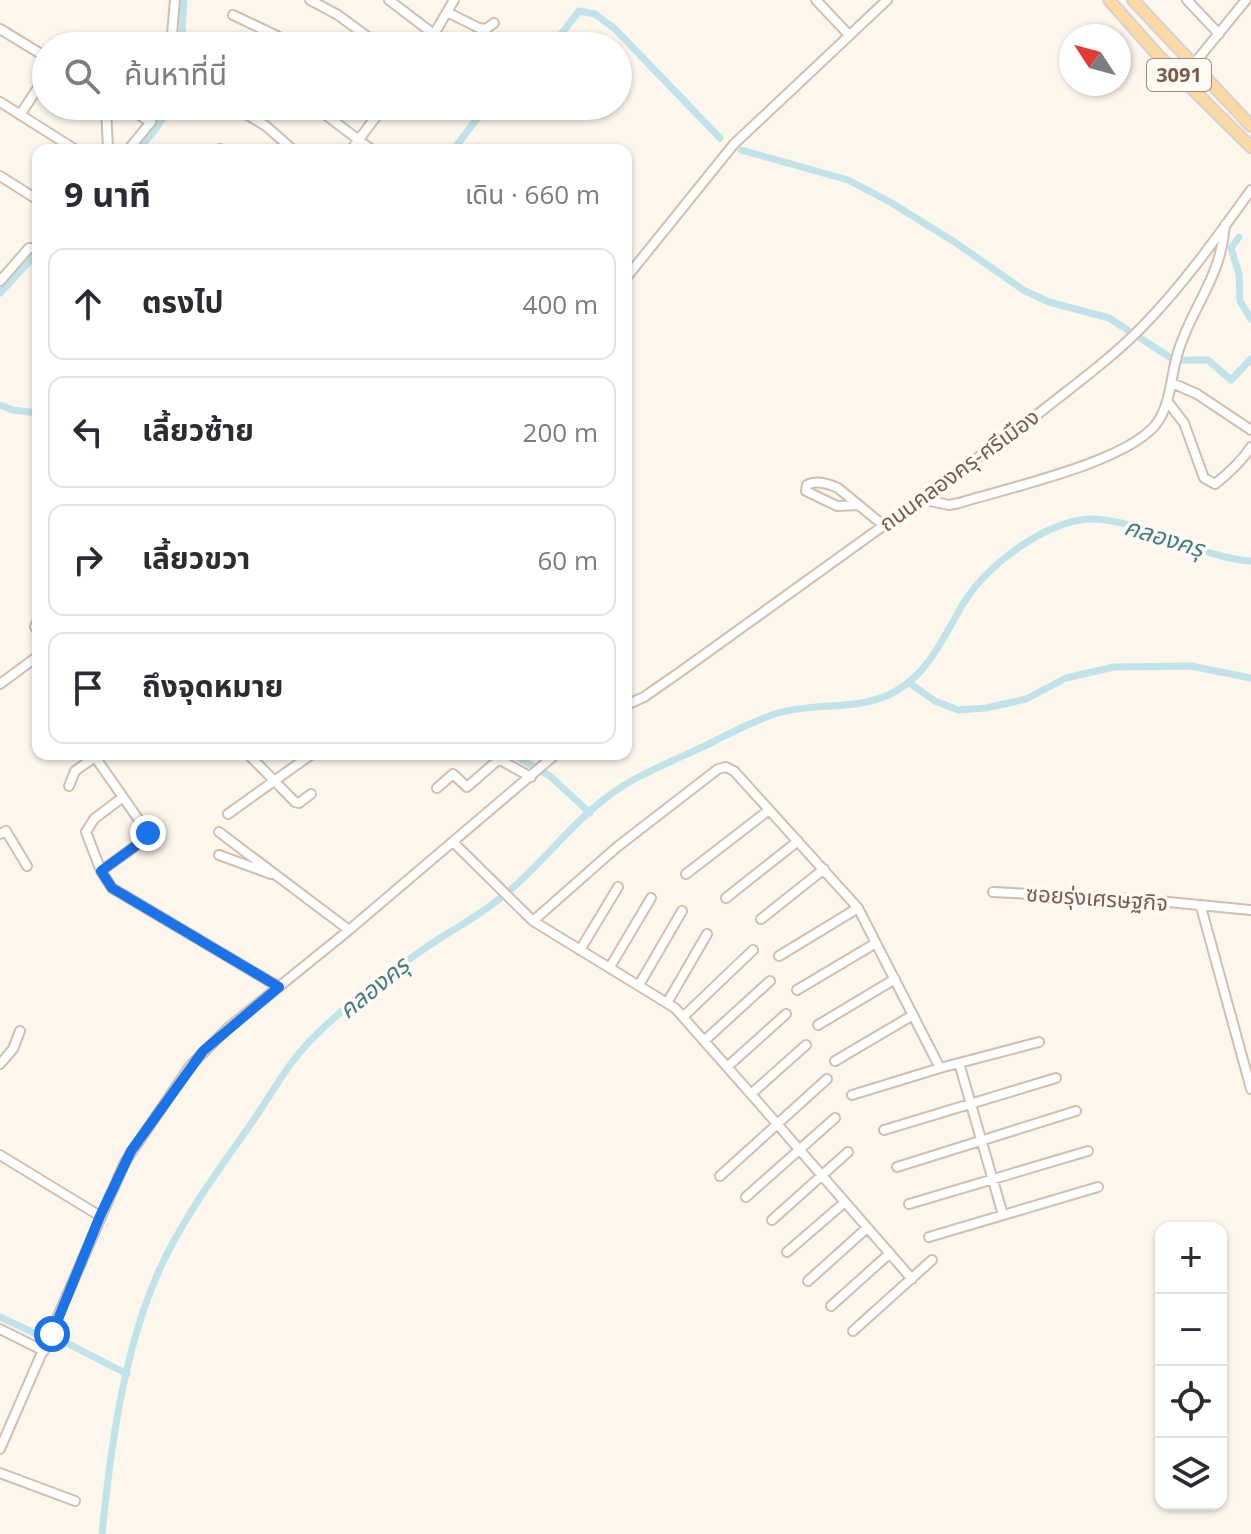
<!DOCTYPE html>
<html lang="th">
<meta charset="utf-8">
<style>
:root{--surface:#fff;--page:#f2f2f3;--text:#2b2b33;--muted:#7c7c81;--line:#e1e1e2}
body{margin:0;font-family:"Open Sans","Noto Sans Thai",sans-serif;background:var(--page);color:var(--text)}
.controls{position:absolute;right:24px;bottom:24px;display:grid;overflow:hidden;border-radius:16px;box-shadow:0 2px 6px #0004}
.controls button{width:72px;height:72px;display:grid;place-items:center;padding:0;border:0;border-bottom:2px solid var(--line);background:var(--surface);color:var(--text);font:40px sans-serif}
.compass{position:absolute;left:1059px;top:24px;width:72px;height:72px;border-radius:50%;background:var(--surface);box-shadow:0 2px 6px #0004;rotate:306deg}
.stop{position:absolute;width:24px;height:24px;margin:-18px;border:6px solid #1a73e8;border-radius:50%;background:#fff}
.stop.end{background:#1a73e8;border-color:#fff;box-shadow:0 2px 8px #0008}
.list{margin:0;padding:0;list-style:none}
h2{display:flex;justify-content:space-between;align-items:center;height:104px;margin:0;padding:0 32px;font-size:34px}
h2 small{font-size:26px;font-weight:400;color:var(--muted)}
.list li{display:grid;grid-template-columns:52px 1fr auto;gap:24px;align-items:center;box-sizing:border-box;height:112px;margin:0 16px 16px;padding:0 16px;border:2px solid var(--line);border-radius:16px}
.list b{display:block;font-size:30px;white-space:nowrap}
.list em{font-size:26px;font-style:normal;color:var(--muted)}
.icon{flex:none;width:44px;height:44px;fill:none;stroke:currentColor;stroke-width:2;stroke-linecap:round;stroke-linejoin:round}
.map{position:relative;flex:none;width:1251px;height:1534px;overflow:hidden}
.search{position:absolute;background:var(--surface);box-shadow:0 2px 6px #0004;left:32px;top:32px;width:600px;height:88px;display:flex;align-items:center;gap:20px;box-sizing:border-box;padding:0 28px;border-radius:44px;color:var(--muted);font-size:30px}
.panel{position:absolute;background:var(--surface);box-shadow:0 2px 6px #0004;left:32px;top:144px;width:600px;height:616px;border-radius:16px}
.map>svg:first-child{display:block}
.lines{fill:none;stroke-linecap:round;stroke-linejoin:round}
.canal{stroke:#bfe3e8;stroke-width:7}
.minor-casing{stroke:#d1beb0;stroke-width:12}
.major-casing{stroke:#dad1cd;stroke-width:14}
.minor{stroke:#fff;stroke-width:8}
.major{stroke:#fbd9a5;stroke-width:10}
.route{stroke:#1a73e8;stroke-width:10}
.labels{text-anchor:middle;stroke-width:7;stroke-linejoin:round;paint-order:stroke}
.shield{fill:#fffaf3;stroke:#a28b7f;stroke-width:2}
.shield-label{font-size:20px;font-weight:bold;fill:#7a5c4d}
.street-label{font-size:22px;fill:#7a5c4d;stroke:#fffaf3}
.water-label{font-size:24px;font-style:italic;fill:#437c86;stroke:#fffaf3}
</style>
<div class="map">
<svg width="1251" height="1534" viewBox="0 0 1251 1534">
<rect width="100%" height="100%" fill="#fdf6ec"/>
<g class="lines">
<!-- canal -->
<path class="canal" d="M 181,46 L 184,0
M 552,46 L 579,11 L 595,14 L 614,28 L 720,138
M 137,150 L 152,134 L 171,106
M 453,150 L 487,106
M 741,150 L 848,180 L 890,202 L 953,241 L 1025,291 L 1049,302 L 1109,318 L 1129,331
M 1239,237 L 1231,248 L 1239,274 L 1240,301 L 1251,319
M 0,293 L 38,252
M 1140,338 L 1171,358
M 1178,360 L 1208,360 L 1231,380 L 1251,359
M 0,405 L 13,410 L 38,413
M 908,682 L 935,701 L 958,710 L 986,708 L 1026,699 L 1066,678 L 1114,667 L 1191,666 L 1251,678
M 512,754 L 550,776 L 590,813
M 0,1317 L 34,1333 L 59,1339 L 127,1374
M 102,1534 C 111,1443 125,1338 166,1256 C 190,1208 222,1165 253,1121 C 272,1093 288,1063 312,1039 C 348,1002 394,969 437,940 C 456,928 476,917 494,903 C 543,867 579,809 633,780 C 657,767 683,756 709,744 C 731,733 754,720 778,713 C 818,701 864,713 901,688 C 932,668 946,631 965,601 C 987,566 1039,527 1080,520 C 1128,512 1197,558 1251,561"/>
<defs>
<path id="minor" d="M 310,0 L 338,15 L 380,46
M 389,0 L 435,35
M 816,0 L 849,35
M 1187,0 L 1219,34
M 449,13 L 479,28 L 486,29 L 494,23
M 233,15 L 298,46
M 0,29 L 46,57
M 171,46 L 175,0
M 427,46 L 454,0
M 1193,65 L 1246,0
M 0,102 L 76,150
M 106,106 L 108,150
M 124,106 L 151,122
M 233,106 L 266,126 L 293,150
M 314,106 L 372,150
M 20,115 L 37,89
M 220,149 L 221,150
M 128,150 L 151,122 L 155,106
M 351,150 L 384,106
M 0,176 L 38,200
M 626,278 L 734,144 L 887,0
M 0,281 L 29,248 L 38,248
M 1172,383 L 1197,394 L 1251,430
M 1167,401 L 1184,423 L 1204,478 L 1215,484 C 1229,473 1241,462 1251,447
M 921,499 L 949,505 L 959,503 C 1007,488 1134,461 1159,420 C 1172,398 1171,372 1179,349 C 1194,304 1221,277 1225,225
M 858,505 L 837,506 L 806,491 L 807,485 C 816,480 829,484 838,488 L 883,525
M 38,620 L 35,627 L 38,630
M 0,684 L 38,656
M 626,705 L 644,697 L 680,672 L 1033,418 C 1070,388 1110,360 1143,326 C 1184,284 1217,237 1251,190
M 99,754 L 95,757 L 148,833 L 141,842 L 101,871
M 248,754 L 295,802 L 299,803 L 311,794
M 489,754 L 531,777
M 69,786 L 75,771 L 95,757
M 437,788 L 453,774 L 467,787 L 498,760
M 123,797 L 94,819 L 86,832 L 101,871 L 112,888 L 279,987
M 228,814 L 312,754
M 219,832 L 349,930
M 0,834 L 6,831 L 27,866
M 453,842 L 533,921 L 675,1008 L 751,1094 L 806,1045
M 219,855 L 271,874
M 686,874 L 769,810
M 993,892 L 1148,900 L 1251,910
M 726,898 L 798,841
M 1201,907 L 1251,1089
M 761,919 L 824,869
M 533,921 L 617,847 L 718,769 L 726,767 L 734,771 L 858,908 L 940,1068
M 580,950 L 618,887
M 779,956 L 858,908
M 610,967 L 651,898
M 639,985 L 682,911
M 797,990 L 876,943
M 667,1003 L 707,934
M 683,1017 L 753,950
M 818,1025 L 895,979
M 704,1041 L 770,981
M 835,1061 L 913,1015
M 959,1063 L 1003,1215
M 0,1064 L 13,1049 L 20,1031
M 727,1067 L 786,1014
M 751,1094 L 912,1279
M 852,1095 L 940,1068 L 1039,1042
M 884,1130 L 1056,1078
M 0,1155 L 100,1216
M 897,1167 L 1076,1111
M 720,1176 L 827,1079
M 746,1197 L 835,1118
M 909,1204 L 1088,1151
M 772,1220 L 848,1152
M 929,1237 L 1098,1187
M 787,1252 L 845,1202
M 808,1281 L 867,1228
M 831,1306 L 889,1254
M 0,1329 L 44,1351
M 853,1331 L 932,1260
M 0,1449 L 125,1162 L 190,1066 L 228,1028 L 349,930 L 556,754
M 0,1473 L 75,1501"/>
<path id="major" d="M 1109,0 L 1156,53 L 1251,147
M 1133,0 L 1251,126"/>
</defs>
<!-- minor casing -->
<use href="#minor" class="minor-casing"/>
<!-- major casing -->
<use href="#major" class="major-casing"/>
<!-- minor -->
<use href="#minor" class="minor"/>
<!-- major -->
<use href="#major" class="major"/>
</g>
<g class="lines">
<!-- route -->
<path class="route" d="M 52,1334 L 100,1216 L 131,1151 L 203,1051 L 279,987 L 112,888 L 101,871 L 141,842 L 148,833"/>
</g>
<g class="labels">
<!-- shield labels -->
<rect class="shield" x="1147" y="59" width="64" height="32" rx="6"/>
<g class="shield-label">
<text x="1179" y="82">3091</text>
</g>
<!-- street labels -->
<g class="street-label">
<text transform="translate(959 470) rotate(-36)" y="8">ถนนคลองครุ-ศรีเมือง</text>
<text transform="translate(1097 898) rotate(4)" y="8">ซอยรุ่งเศรษฐกิจ</text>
</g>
<!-- water labels -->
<g class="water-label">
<text transform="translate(1164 538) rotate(17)" y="8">คลองครุ</text>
<text transform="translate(374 988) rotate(-39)" y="8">คลองครุ</text>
</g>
</g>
</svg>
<div class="controls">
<button>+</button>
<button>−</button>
<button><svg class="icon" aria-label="locate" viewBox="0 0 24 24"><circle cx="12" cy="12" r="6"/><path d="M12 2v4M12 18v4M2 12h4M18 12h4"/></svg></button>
<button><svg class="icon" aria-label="layers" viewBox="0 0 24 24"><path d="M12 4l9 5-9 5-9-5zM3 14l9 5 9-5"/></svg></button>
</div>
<svg class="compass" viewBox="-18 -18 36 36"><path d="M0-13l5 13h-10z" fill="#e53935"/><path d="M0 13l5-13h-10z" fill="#7c7c81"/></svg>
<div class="stop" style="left:52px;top:1334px"></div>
<div class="stop end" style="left:148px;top:833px"></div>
<div class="search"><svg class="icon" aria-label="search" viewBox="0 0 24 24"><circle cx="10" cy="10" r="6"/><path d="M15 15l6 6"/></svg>ค้นหาที่นี่</div>
<section class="panel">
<h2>9 นาที<small>เดิน · 660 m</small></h2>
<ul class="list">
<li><svg class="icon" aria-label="ahead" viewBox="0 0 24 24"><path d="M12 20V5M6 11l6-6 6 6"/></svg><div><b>ตรงไป</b></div><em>400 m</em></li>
<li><svg class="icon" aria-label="left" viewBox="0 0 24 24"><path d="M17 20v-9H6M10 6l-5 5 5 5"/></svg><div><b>เลี้ยวซ้าย</b></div><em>200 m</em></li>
<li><svg class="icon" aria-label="right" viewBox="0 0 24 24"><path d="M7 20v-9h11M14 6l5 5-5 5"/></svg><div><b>เลี้ยวขวา</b></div><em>60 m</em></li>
<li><svg class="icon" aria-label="arrive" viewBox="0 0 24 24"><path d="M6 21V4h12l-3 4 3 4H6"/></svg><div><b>ถึงจุดหมาย</b></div></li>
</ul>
</section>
</div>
